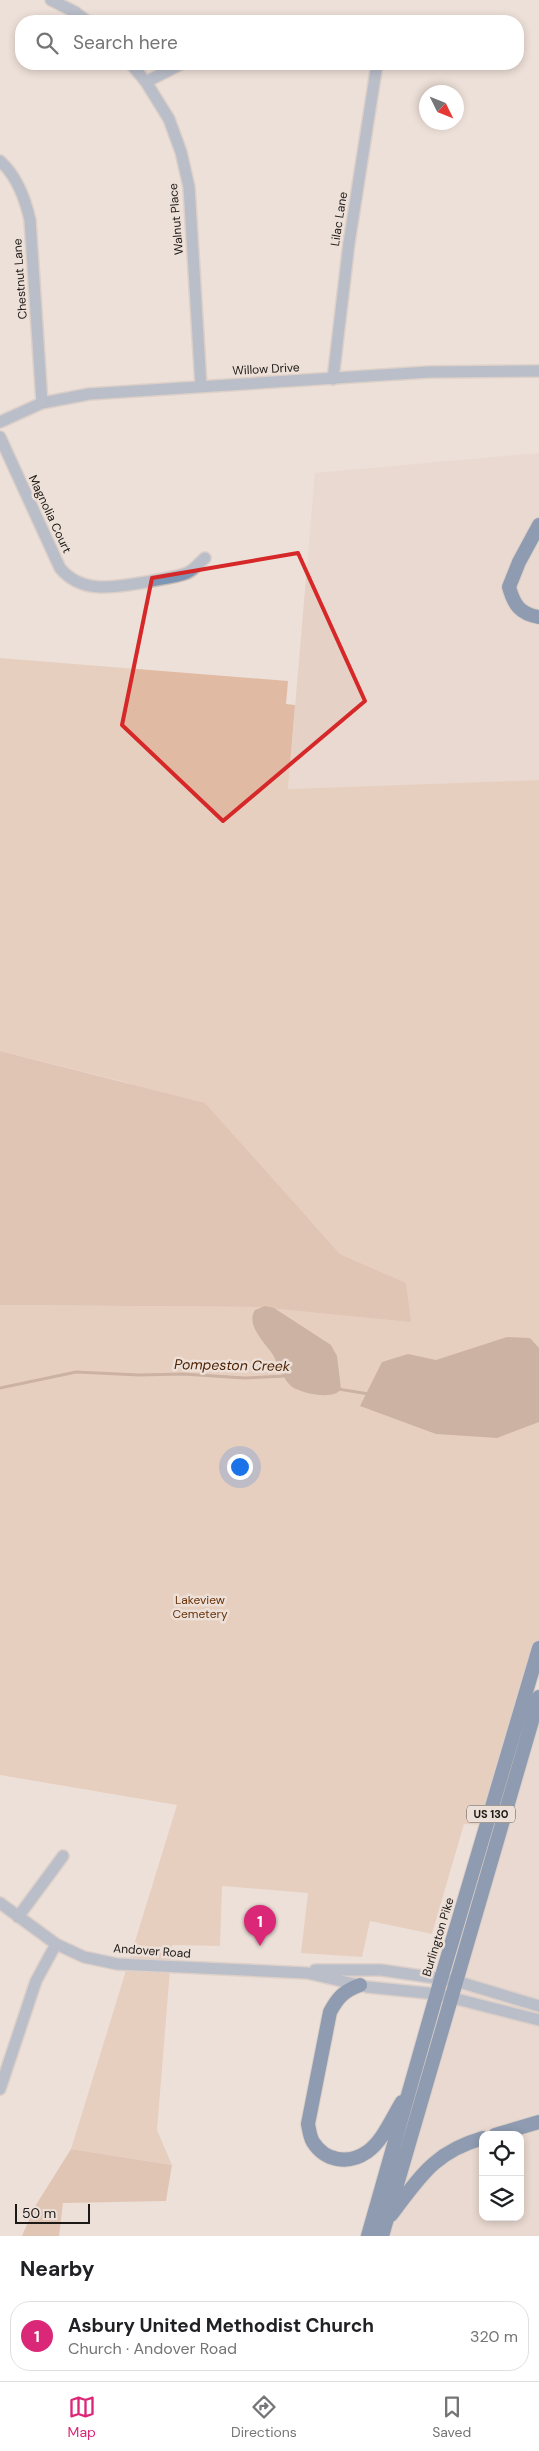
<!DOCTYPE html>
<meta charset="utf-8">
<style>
:root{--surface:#fff;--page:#f2f2f2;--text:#202124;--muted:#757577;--line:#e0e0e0;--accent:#db2777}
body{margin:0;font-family:"DM Sans",sans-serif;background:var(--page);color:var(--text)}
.controls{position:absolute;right:15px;bottom:15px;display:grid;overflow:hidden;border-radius:10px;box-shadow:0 2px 8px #0003}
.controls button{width:45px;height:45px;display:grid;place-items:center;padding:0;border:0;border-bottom:1px solid var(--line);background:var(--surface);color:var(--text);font:25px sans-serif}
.compass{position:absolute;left:419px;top:85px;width:45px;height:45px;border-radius:50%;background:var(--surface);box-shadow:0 2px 8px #0003;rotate:133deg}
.scale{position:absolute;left:15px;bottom:12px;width:75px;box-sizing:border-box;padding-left:5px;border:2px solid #1d1916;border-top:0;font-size:14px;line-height:18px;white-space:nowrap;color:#1d1916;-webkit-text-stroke:4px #ede0d8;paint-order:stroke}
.you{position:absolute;left:239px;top:1466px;width:18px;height:18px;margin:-12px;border:4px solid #fff;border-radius:50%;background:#1a73e8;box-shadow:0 0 0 8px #1a73e833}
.badge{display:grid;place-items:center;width:32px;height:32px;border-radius:50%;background:var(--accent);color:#fff;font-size:16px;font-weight:700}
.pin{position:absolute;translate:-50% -41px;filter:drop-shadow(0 1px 2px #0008)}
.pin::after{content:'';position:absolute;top:26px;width:18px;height:15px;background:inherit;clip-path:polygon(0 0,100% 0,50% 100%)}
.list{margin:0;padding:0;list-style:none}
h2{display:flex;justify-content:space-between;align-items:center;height:65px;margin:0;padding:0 20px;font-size:21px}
h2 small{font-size:16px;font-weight:400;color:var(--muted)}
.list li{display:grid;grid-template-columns:32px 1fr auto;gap:15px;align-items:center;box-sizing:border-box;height:70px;margin:0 10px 10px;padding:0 10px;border:1px solid var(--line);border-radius:20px}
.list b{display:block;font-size:19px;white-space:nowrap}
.list p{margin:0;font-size:16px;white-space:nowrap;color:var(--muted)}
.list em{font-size:16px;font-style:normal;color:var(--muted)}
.icon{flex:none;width:28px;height:28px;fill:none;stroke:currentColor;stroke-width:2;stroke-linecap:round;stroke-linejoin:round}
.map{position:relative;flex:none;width:539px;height:2236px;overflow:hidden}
.search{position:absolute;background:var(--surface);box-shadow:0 2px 8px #0003;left:15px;right:15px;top:15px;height:55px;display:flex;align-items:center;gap:12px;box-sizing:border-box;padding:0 18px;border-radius:20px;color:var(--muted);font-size:19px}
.sheet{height:145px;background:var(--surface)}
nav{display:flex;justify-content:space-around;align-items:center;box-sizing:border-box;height:70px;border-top:1px solid var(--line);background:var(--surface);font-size:14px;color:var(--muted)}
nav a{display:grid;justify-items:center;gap:2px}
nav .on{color:var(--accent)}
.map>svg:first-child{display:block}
.built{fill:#e5d1c6;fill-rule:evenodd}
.green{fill:#e1baa3}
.forest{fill:#d0a48a}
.water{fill:#a47a61}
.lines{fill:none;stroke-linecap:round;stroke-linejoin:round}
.stream{stroke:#a47a61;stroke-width:3}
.minor-casing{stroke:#c8bcb5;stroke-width:14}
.trunk-casing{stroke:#c8bcb5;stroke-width:16}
.minor{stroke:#7d96b6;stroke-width:11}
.trunk{stroke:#1c487e;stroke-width:14}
.marked{fill:none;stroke:#d62828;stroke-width:4;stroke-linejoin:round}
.labels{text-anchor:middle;stroke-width:5;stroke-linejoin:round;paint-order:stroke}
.shield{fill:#ede0d8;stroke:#5b5550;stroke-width:1}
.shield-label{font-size:11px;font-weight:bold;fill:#1d1916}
.street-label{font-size:12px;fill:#1d1916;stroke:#ede0d8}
.park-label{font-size:12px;fill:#6a3308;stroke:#ede0d8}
.water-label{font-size:14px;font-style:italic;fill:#4d2304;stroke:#ede0d8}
</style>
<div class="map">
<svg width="539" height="2236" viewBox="0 0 539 2236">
<rect width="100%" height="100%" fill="#ede0d8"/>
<!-- built -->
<path class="built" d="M 539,453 L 539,780 L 288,789 L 315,473 Z
M 539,1697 L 539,2236 L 382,2236 ZM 483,2135 L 520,2135 L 520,2217 L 483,2217 Z"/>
<!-- green -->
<path class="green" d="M 0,658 L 288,681 L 286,704 L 295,705 L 288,789 L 539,780 L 539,1648 L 488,1825 L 464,1824 L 432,1934 L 370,1921 L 362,1957 L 301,1953 L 308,1893 L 222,1886 L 220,1946 L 172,1945 L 157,2130 L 172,2165 L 71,2149 L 177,1805 L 0,1775 L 0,1305 L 259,1307 L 394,1278 L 340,1254 L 311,1222 L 128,1083 L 0,1051 Z"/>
<!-- forest -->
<path class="forest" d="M 0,1051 L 205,1103 L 340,1254 L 406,1283 L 411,1322 L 259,1307 L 0,1305 Z
M 71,2149 L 172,2165 L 166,2201 L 63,2203 L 59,2236 L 22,2236 L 34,2208 Z"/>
<!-- water -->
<path class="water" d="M 265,1306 L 274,1308 L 331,1345 L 337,1356 L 341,1389 C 334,1401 299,1393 291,1386 C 282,1378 279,1365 273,1355 C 266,1344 245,1325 255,1310 Z
M 507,1337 L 530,1338 L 539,1348 L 539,1422 L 497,1438 L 436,1434 L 360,1406 L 382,1362 L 408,1354 L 436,1360 Z"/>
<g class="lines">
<!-- stream -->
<path class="stream" d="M 0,1388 L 76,1372 L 139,1375 L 183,1374 L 245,1378 L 286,1376
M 338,1389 L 369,1394"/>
<defs>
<path id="minor" d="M 51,0 L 75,12 L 87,21
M 131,64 L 146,82 L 169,119 L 181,152 L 189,187 L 201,386
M 146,82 L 181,64
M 0,161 C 17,176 25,198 30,220 L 42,403
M 333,379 L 349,243 L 377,64
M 0,422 L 42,403 L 89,394 L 429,372 L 539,371
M 0,437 L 60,568 C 82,595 116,587 146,582 C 159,579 174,578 187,573 C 194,570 199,563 205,558
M 0,1903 L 56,1944 L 84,1957 L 117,1964 L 307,1973 L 367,1987 L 437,1994 L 539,2020
M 18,1917 L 63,1856
M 315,1970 L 381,1970 L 456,1981 L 539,2006
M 0,2089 L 36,1981 L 56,1944"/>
<path id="trunk" d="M 539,525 L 519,562 L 509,587 C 514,605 520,614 539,617
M 360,1985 C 344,1991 338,1997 330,2012 L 308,2124 C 309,2129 310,2137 313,2142 C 325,2161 348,2165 367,2152 C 383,2141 392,2118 402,2102
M 495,2135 L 539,2122
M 391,2215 C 420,2177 434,2152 483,2138
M 368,2236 L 441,1979 L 539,1648
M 382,2236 L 539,1697"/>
</defs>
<!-- minor casing -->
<use href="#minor" class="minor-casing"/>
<!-- trunk casing -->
<use href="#trunk" class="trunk-casing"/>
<!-- minor -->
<use href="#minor" class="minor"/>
<!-- trunk -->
<use href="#trunk" class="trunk"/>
</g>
<!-- marked area -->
<path d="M0 0H539V2236H0ZM 298,553 L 365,701 L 223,821 L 122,725 L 152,578 Z" fill="#ede0d8" fill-opacity=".55" fill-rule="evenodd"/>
<path class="marked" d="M 298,553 L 365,701 L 223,821 L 122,725 L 152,578 Z"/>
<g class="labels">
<!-- shield labels -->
<rect class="shield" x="467" y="1805.5" width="48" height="17" rx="4"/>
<g class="shield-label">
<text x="491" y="1818">US 130</text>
</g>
<!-- street labels -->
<g class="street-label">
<text transform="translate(176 219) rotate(-95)" y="4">Walnut Place</text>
<text transform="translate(339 219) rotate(-81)" y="4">Lilac Lane</text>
<text transform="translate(20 279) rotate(-94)" y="4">Chestnut Lane</text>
<text transform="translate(266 369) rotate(-3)" y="4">Willow Drive</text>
<text transform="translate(50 514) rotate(65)" y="4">Magnolia Court</text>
<text transform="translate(438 1937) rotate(-73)" y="4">Burlington Pike</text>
<text transform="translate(152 1951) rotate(4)" y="4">Andover Road</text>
</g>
<!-- park labels -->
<g class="park-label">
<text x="200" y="1604">Lakeview<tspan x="200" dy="14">Cemetery</tspan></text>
</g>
<!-- water labels -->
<g class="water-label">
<text transform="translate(232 1365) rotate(1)" y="5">Pompeston Creek</text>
</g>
</g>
</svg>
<div class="controls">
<button><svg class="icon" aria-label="locate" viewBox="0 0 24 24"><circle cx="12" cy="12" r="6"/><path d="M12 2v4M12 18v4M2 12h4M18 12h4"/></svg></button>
<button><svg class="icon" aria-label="layers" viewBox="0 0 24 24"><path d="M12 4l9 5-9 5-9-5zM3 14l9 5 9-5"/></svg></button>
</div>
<svg class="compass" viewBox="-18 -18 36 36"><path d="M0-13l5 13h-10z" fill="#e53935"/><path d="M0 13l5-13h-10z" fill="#757577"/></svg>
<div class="scale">50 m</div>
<div class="you"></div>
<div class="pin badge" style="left:260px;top:1946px">1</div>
<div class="search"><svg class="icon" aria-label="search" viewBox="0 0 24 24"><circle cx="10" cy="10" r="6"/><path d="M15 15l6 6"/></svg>Search here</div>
</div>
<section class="sheet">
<h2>Nearby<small></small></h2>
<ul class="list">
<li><span class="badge">1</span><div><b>Asbury United Methodist Church</b><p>Church · Andover Road</p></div><em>320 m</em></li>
</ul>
</section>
<nav>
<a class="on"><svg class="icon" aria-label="map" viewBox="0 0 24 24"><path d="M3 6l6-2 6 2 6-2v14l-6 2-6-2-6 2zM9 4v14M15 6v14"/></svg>Map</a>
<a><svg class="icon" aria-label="directions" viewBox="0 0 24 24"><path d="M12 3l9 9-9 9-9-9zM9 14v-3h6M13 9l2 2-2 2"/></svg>Directions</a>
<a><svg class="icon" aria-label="saved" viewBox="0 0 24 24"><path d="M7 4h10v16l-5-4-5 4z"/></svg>Saved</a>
</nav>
